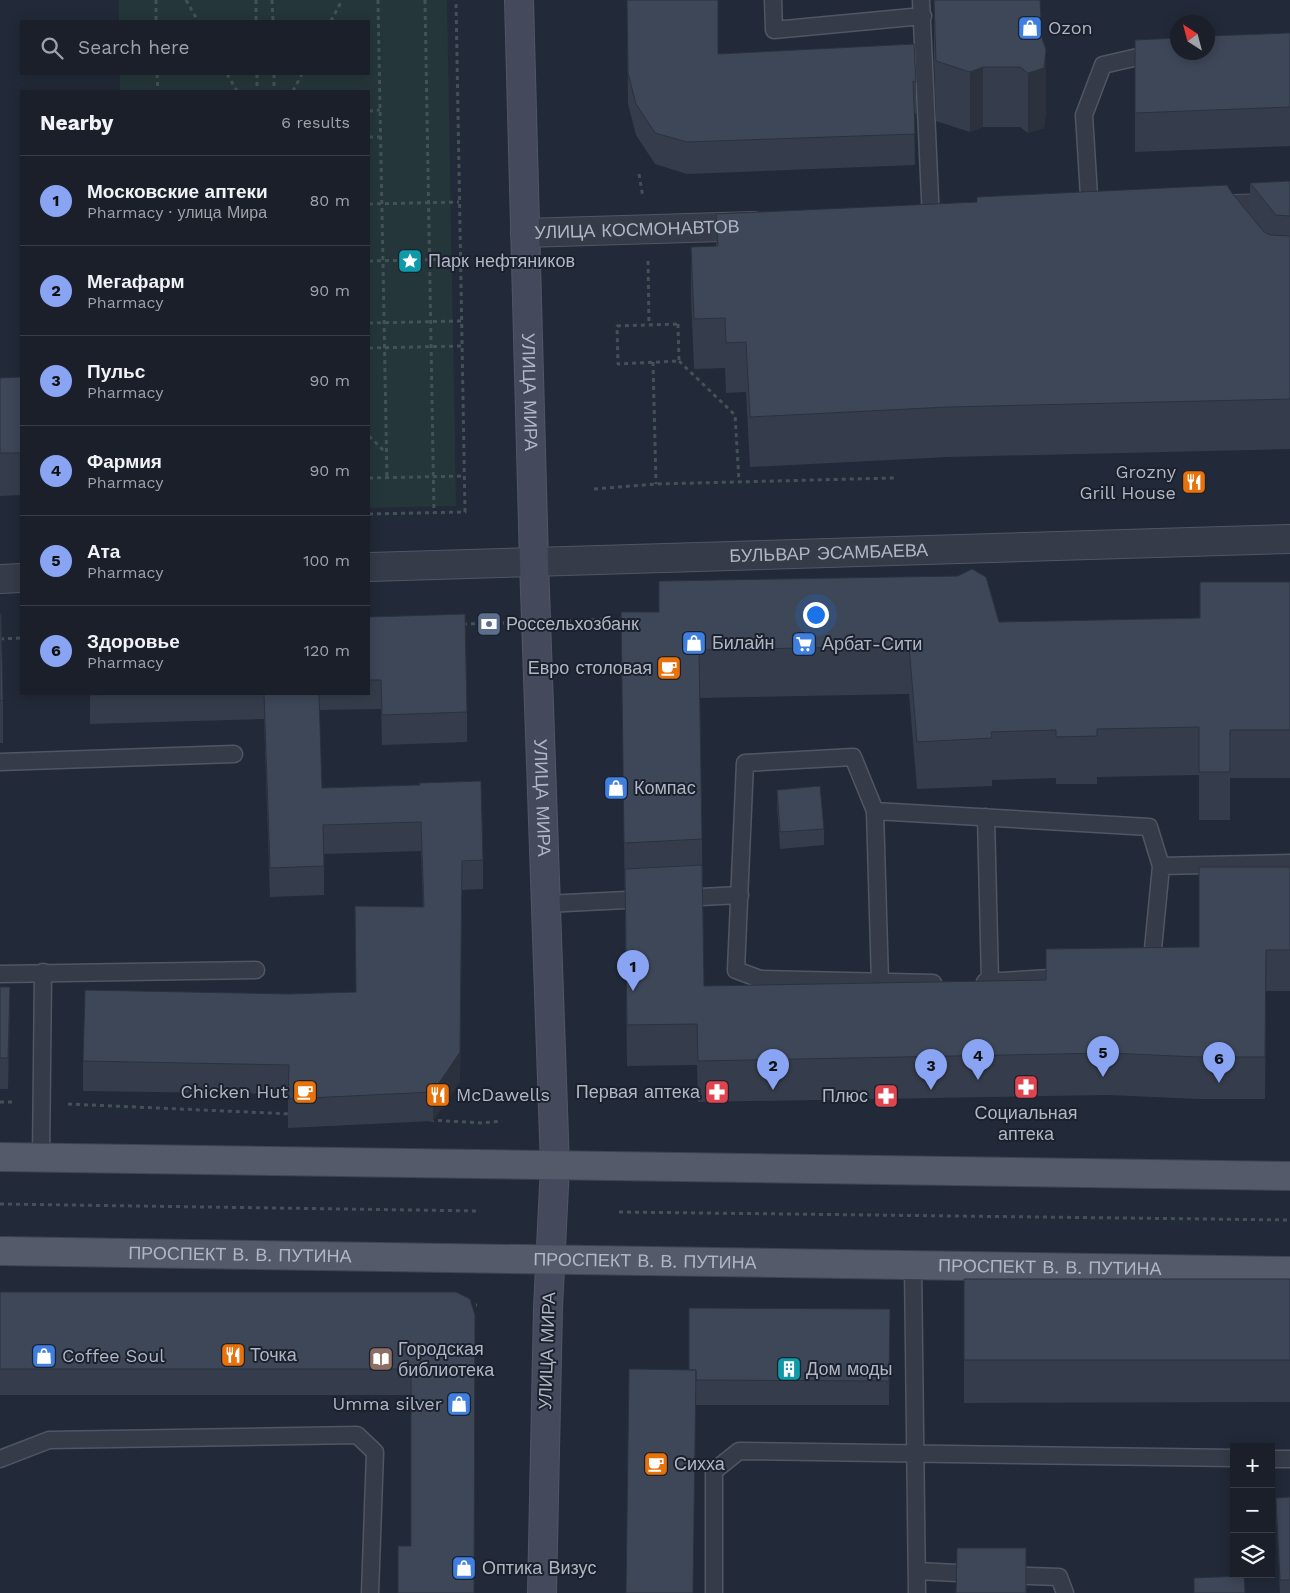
<!DOCTYPE html>
<meta charset="utf-8">
<style>
:root{--surface:#1a1f2a;--page:#272c36;--text:#f1f3f6;--muted:#9fa2a8;--line:#383d47;--accent:#88a4f2}
body{margin:0;font-family:"Work Sans",sans-serif;background:var(--page);color:var(--text)}
.controls{position:absolute;right:15px;bottom:15px;display:grid;overflow:hidden;border-radius:0px;box-shadow:0 2px 12px #0003}
.controls button{width:45px;height:45px;display:grid;place-items:center;padding:0;border:0;border-bottom:1px solid var(--line);background:var(--surface);color:var(--text);font:25px sans-serif}
.compass{position:absolute;left:1170px;top:15px;width:45px;height:45px;border-radius:50%;background:var(--surface);box-shadow:0 2px 12px #0003;rotate:324deg}
.you{position:absolute;left:815px;top:614px;width:18px;height:18px;margin:-12px;border:4px solid #fff;border-radius:50%;background:#1a73e8;box-shadow:0 0 0 8px #1a73e833}
.badge{display:grid;place-items:center;width:32px;height:32px;border-radius:50%;background:var(--accent);color:#111;font-size:16px;font-weight:700}
.pin{position:absolute;translate:-50% -41px;filter:drop-shadow(0 1px 2px #0008)}
.pin::after{content:'';position:absolute;top:26px;width:18px;height:15px;background:inherit;clip-path:polygon(0 0,100% 0,50% 100%)}
.list{margin:0;padding:0;list-style:none}
h2{display:flex;justify-content:space-between;align-items:center;height:65px;margin:0;padding:0 20px;font-size:21px}
h2 small{font-size:16px;font-weight:400;color:var(--muted)}
.list li{display:grid;grid-template-columns:32px 1fr auto;gap:15px;align-items:center;box-sizing:border-box;height:90px;padding:0 20px;border-top:1px solid var(--line)}
.list b{display:block;font-size:19px;white-space:nowrap}
.list p{margin:0;font-size:16px;white-space:nowrap;color:var(--muted)}
.list em{font-size:16px;font-style:normal;color:var(--muted)}
.icon{flex:none;width:28px;height:28px;fill:none;stroke:currentColor;stroke-width:2;stroke-linecap:round;stroke-linejoin:round}
.map{position:relative;flex:none;width:1290px;height:1593px;overflow:hidden}
.search{position:absolute;background:var(--surface);box-shadow:0 2px 12px #0003;left:20px;top:20px;width:350px;height:55px;display:flex;align-items:center;gap:12px;box-sizing:border-box;padding:0 18px;border-radius:0px;color:var(--muted);font-size:19px}
.panel{position:absolute;background:var(--surface);box-shadow:0 2px 12px #0003;left:20px;top:90px;width:350px;height:605px;border-radius:0px}
.map>svg:first-child{display:block}
.green{fill:#25363a}
.lines{fill:none;stroke-linecap:round;stroke-linejoin:round}
.lane-casing{stroke:#515663;stroke-width:19}
.street-casing{stroke:#515663;stroke-width:30}
.secondary-casing{stroke:#515663;stroke-width:30}
.primary-casing{stroke:#3f4452;stroke-width:30}
.path{stroke:#425257;stroke-width:3;stroke-dasharray:4 4;stroke-linecap:butt}
.lane{stroke:#363b49;stroke-width:16}
.street{stroke:#363b49;stroke-width:28}
.secondary{stroke:#444a5c;stroke-width:28}
.primary{stroke:#545a69;stroke-width:28}
.wall{fill:#353d4c}
.shaded-wall{fill:#2b323e}
.building{fill:#3e4758;stroke:#2b323e}
.labels{text-anchor:middle;stroke-width:4;stroke-linejoin:round;paint-order:stroke}
.poi-label{font-size:18px;fill:#b1b6c5;stroke:#1b212d;text-anchor:start}
.street-label{font-size:18px;fill:#b1b6c5;stroke:#1b212d}
</style>
<div class="map">
<svg width="1290" height="1593" viewBox="0 0 1290 1593">
<rect width="100%" height="100%" fill="#222938"/>
<!-- green -->
<path class="green" d="M 119,0 L 447,0 L 456,506 L 369,508 L 369,91 L 120,91 L 120,74 L 369,74 L 369,21 L 119,21 Z"/>
<g class="lines">
<defs>
<path id="lane" d="M 773,0 L 774,30 L 923,16
M 921,0 L 931,220
M 1090,212 L 1084,115 L 1103,65 L 1168,50 L 1178,50
M 0,762 L 234,754
M 875,811 L 880,982
M 986,817 L 990,982
M 681,898 L 740,895
M 546,904 L 646,899
M 1151,970 L 1161,866
M 0,974 L 256,970
M 985,982 L 1067,977
M 933,983 L 760,979 L 736,970 L 745,763 L 853,757 L 875,811 L 1149,827 L 1161,866 L 1290,863
M 41,1158 L 43,972
M 913,1266 L 917,1593
M 0,1459 L 49,1440 L 357,1435 L 375,1452 L 370,1593
M 1271,1459 L 1290,1459
M 917,1571 L 977,1574
M 1004,1575 L 1059,1577 L 1065,1593
M 714,1593 L 714,1471 L 739,1451 L 1234,1458"/>
<g id="street">
<path d="M 1206,210 L 1290,207"/>
<path id="s1" d="M 525,233 L 754,226"/>
<path id="s2" d="M 369,567 L 1290,539"/>
<path d="M 0,579 L 21,578"/>
</g>
<g id="secondary">
<path id="s3" d="M 519,0 L 534,562 L 555,1166 L 548,1308 L 542,1593"/>
</g>
<g id="primary">
<path d="M 0,1157 L 1290,1176"/>
<path id="s4" d="M 0,1251 L 1290,1271"/>
</g>
</defs>
<!-- lane casing -->
<use href="#lane" class="lane-casing"/>
<!-- street casing -->
<use href="#street" class="street-casing"/>
<!-- secondary casing -->
<use href="#secondary" class="secondary-casing"/>
<!-- primary casing -->
<use href="#primary" class="primary-casing"/>
<!-- path -->
<path class="path" d="M 156,0 L 156,21
M 186,0 L 198,21
M 256,0 L 256,21
M 272,0 L 273,21
M 378,0 L 387,478
M 425,0 L 434,513
M 331,21 L 342,0
M 157,74 L 158,91
M 227,74 L 237,91
M 257,74 L 257,91
M 274,74 L 274,91
M 293,91 L 302,74
M 369,111 L 380,110
M 369,137 L 381,137
M 639,174 L 643,198
M 369,204 L 459,202
M 369,261 L 460,259
M 648,261 L 649,325
M 369,323 L 461,321
M 678,324 L 679,361 L 618,364 L 617,326 Z
M 369,348 L 462,346
M 679,361 L 735,415 L 739,481
M 653,362 L 656,484
M 369,436 L 386,453
M 369,478 L 464,476
M 594,489 L 656,484 L 894,478
M 369,514 L 465,512 L 456,0
M 567,621 L 609,619
M 463,624 L 504,623
M 0,639 L 21,638
M 0,1102 L 14,1102
M 68,1104 L 292,1114
M 430,1120 L 482,1123 L 502,1121
M 0,1204 L 480,1211
M 619,1212 L 1290,1220
M 468,1305 L 477,1305"/>
<!-- lane -->
<use href="#lane" class="lane"/>
<!-- street -->
<use href="#street" class="street"/>
<!-- secondary -->
<use href="#secondary" class="secondary"/>
<!-- primary -->
<use href="#primary" class="primary"/>
</g>
<!-- wall -->
<path class="wall" d="M 627,0 L 718,0 L 718,54 L 914,44 L 916,82 L 916,114 L 914,113 L 915,165 L 687,174 L 655,164 L 636,135 L 628,104 Z
M 934,0 L 1042,38 L 1046,110 L 1044,128 L 1028,133 L 1020,127 L 983,127 L 970,132 L 936,121 L 934,57 Z
M 1290,33 L 1290,146 L 1135,152 L 1135,40 Z
M 1290,181 L 1290,449 L 948,457 L 750,467 L 746,392 L 726,393 L 725,368 L 694,369 L 691,297 L 691,247 L 716,246 L 716,214 L 1232,193 L 1250,215 L 1250,183 Z
M 21,377 L 21,495 L 0,496 L 0,378 Z
M 659,581 L 999,622 L 1200,618 L 1290,582 L 1290,778 L 1230,778 L 1230,820 L 1199,820 L 1199,775 L 1097,777 L 1097,784 L 1056,784 L 1056,778 L 992,780 L 992,786 L 917,789 L 909,694 L 700,698 L 704,986 L 1046,980 L 1046,949 L 1199,947 L 1290,867 L 1290,991 L 1266,991 L 1265,1099 L 1198,1099 L 1108,1095 L 698,1102 L 697,1065 L 627,1066 L 621,612 L 659,612 Z
M 0,614 L 3,700 L 3,743 L 0,743 Z
M 369,617 L 467,712 L 467,742 L 382,745 L 381,709 L 319,710 L 322,788 L 419,785 L 483,860 L 483,889 L 462,890 L 460,1081 L 433,1121 L 288,1128 L 288,1094 L 83,1091 L 83,1061 L 289,994 L 356,992 L 423,907 L 421,851 L 324,854 L 324,895 L 270,897 L 264,719 L 90,724 L 90,694 L 369,694 Z
M 777,790 L 824,829 L 824,845 L 780,849 L 777,807 Z
M 0,987 L 10,1018 L 8,1089 L 0,1089 Z
M 964,1279 L 1290,1279 L 1290,1402 L 964,1403 Z
M 0,1292 L 456,1292 L 411,1546 L 411,1395 L 0,1395 Z
M 890,1309 L 889,1405 L 696,1405 L 689,1370 Z
M 1290,1497 L 1290,1593 L 1280,1593 L 1276,1514 L 1276,1498 Z"/>
<!-- shaded-wall -->
<path class="shaded-wall" d="M 1046,50 L 1046,110 L 1044,128 L 1028,133 L 1028,73 Z
M 983,67 L 983,127 L 970,132 L 970,72 Z
M 462,861 L 460,1081 L 433,1121 L 433,1092 Z
M 10,987 L 10,1018 L 8,1089 L 8,1058 Z
M 696,1370 L 696,1412 L 693,1593 Z"/>
<!-- building -->
<path class="building" d="M 627,0 L 718,0 L 718,54 L 914,44 L 916,82 L 913,81 L 915,134 L 687,142 L 655,133 L 636,104 L 628,73 Z
M 934,0 L 1040,0 L 1042,38 L 1046,50 L 1044,68 L 1028,73 L 1020,67 L 983,67 L 970,72 L 936,61 Z
M 1290,33 L 1290,107 L 1135,113 L 1135,40 L 1178,38 L 1178,52 L 1208,52 L 1208,36 Z
M 1290,181 L 1290,216 L 1276,215 L 1250,183 Z
M 1227,185 L 1232,193 L 1264,232 L 1270,235 L 1290,236 L 1290,399 L 948,407 L 750,417 L 746,342 L 726,343 L 725,318 L 694,319 L 691,247 L 718,246 L 716,214 L 977,202 L 977,197 Z
M 21,377 L 21,453 L 0,453 L 0,378 Z
M 972,569 L 986,577 L 999,622 L 1200,618 L 1200,582 L 1290,582 L 1290,730 L 1230,730 L 1230,772 L 1199,772 L 1199,727 L 1097,729 L 1097,736 L 1056,737 L 1056,730 L 991,732 L 992,738 L 917,742 L 909,646 L 699,650 L 702,839 L 624,843 L 621,612 L 659,612 L 659,581 L 958,576 Z
M 0,614 L 1,614 L 3,700 L 0,701 Z
M 465,614 L 467,712 L 382,715 L 381,680 L 369,680 L 369,617 Z
M 90,694 L 122,694 L 90,695 Z
M 264,694 L 319,694 L 322,788 L 420,785 L 419,783 L 481,781 L 483,860 L 462,861 L 460,1052 L 433,1092 L 288,1099 L 289,1065 L 83,1061 L 85,990 L 289,994 L 356,992 L 355,906 L 424,907 L 421,822 L 323,825 L 324,866 L 270,868 Z
M 820,786 L 824,829 L 780,832 L 777,790 Z
M 702,865 L 704,986 L 1046,980 L 1046,949 L 1199,947 L 1199,867 L 1290,867 L 1290,950 L 1266,950 L 1265,1057 L 1198,1057 L 1108,1053 L 698,1061 L 697,1024 L 627,1025 L 625,869 Z
M 0,987 L 10,987 L 8,1058 L 0,1058 Z
M 964,1279 L 1290,1279 L 1290,1360 L 964,1360 Z
M 0,1292 L 456,1292 L 470,1299 L 475,1315 L 474,1593 L 398,1593 L 398,1546 L 411,1546 L 411,1369 L 0,1369 Z
M 689,1308 L 890,1309 L 889,1381 L 696,1380 L 696,1370 L 689,1370 Z
M 629,1369 L 696,1370 L 693,1593 L 626,1593 Z
M 1290,1497 L 1290,1580 L 1280,1580 L 1276,1498 Z
M 957,1548 L 1026,1548 L 1026,1593 L 956,1593 Z
M 1244,1576 L 1245,1593 L 1194,1593 L 1194,1578 Z"/>
<!-- icons -->
<defs>
<symbol id="shop-square" viewBox="-11 -11 22 22"><rect x="-9" y="-9" width="18" height="18" rx="4" fill="#3f7fe0" stroke="#1b212d"/><path d="M-5-2.5h2.3a2.7 3.5 0 0 1 5.4 0H5L5.5 6h-11ZM-1.5-2.5h3a1.5 2.3 0 0 0-3 0Z" fill="#fff"/></symbol>
<symbol id="sight-square" viewBox="-11 -11 22 22"><rect x="-9" y="-9" width="18" height="18" rx="4" fill="#0f9aa8" stroke="#1b212d"/><path d="M0-6L1.8-2.2L6-1.7L2.9 1.2L3.7 5.4L0 3.3L-3.7 5.4L-2.9 1.2L-6-1.7L-1.8-2.2Z" fill="#fff"/></symbol>
<symbol id="restaurant-square" viewBox="-11 -11 22 22"><rect x="-9" y="-9" width="18" height="18" rx="4" fill="#e8710a" stroke="#1b212d"/><path d="M-5-6h1v4h1v-4h1v4h1v-4h1v5L-1.5 .5V6h-2V.5L-5-1ZM5-6V6H3V1.5H1.5Q1.5-4 5-6Z" fill="#fff"/></symbol>
<symbol id="bank-square" viewBox="-11 -11 22 22"><rect x="-9" y="-9" width="18" height="18" rx="4" fill="#5c6f8a" stroke="#1b212d"/><path d="M-6-4H6V4H-6ZM0-2.3a2.3 2.3 0 1 0 0 4.6a2.3 2.3 0 1 0 0-4.6Z" fill="#fff"/></symbol>
<symbol id="supermarket-square" viewBox="-11 -11 22 22"><rect x="-9" y="-9" width="18" height="18" rx="4" fill="#3f7fe0" stroke="#1b212d"/><path d="M-6-5.5h2.5l.6 2H6L4.5 2H-2.5L-4.4-4H-6ZM-1.5 3.2a1.3 1.3 0 1 0 .1 0ZM3 3.2a1.3 1.3 0 1 0 .1 0Z" fill="#fff"/></symbol>
<symbol id="cafe-square" viewBox="-11 -11 22 22"><rect x="-9" y="-9" width="18" height="18" rx="4" fill="#e8710a" stroke="#1b212d"/><path d="M-5.5-4.5H6V0H3Q3 3.5 0 3.5H-2.5Q-5.5 3.5-5.5 0ZM3-3.2v2h1.7v-2ZM-6 4.5H4V6H-6Z" fill="#fff"/></symbol>
<symbol id="pharmacy-square" viewBox="-11 -11 22 22"><rect x="-9" y="-9" width="18" height="18" rx="4" fill="#e0444e" stroke="#1b212d"/><path d="M-2-6h4v4h4v4h-4v4h-4v-4h-4v-4h4Z" fill="#fff"/></symbol>
<symbol id="library-square" viewBox="-11 -11 22 22"><rect x="-9" y="-9" width="18" height="18" rx="4" fill="#8d6e63" stroke="#1b212d"/><path d="M-6-4Q-3-5.5-.7-3.5V5Q-3 3-6 4ZM6-4Q3-5.5 .7-3.5V5Q3 3 6 4Z" fill="#fff"/></symbol>
<symbol id="building-square" viewBox="-11 -11 22 22"><rect x="-9" y="-9" width="18" height="18" rx="4" fill="#0f9aa8" stroke="#1b212d"/><path d="M-4-6H4V6H1V3H-1V6H-4ZM-2.5-4.3h1.7v1.8h-1.7ZM.8-4.3h1.7v1.8H.8ZM-2.5-1h1.7V.8h-1.7ZM.8-1h1.7V.8H.8Z" fill="#fff"/></symbol>
</defs>
<g fill-rule="evenodd">
<use href="#shop-square" x="1016" y="14" width="28" height="28"/>
<use href="#sight-square" x="396" y="247" width="28" height="28"/>
<use href="#restaurant-square" x="1180" y="468" width="28" height="28"/>
<use href="#bank-square" x="475" y="610" width="28" height="28"/>
<use href="#shop-square" x="680" y="629" width="28" height="28"/>
<use href="#supermarket-square" x="790" y="630" width="28" height="28"/>
<use href="#cafe-square" x="655" y="654" width="28" height="28"/>
<use href="#shop-square" x="602" y="774" width="28" height="28"/>
<use href="#pharmacy-square" x="1012" y="1073" width="28" height="28"/>
<use href="#cafe-square" x="291" y="1078" width="28" height="28"/>
<use href="#pharmacy-square" x="703" y="1078" width="28" height="28"/>
<use href="#restaurant-square" x="424" y="1081" width="28" height="28"/>
<use href="#pharmacy-square" x="872" y="1082" width="28" height="28"/>
<use href="#restaurant-square" x="219" y="1341" width="28" height="28"/>
<use href="#shop-square" x="30" y="1342" width="28" height="28"/>
<use href="#library-square" x="367" y="1345" width="28" height="28"/>
<use href="#building-square" x="775" y="1355" width="28" height="28"/>
<use href="#shop-square" x="445" y="1390" width="28" height="28"/>
<use href="#cafe-square" x="642" y="1450" width="28" height="28"/>
<use href="#shop-square" x="450" y="1554" width="28" height="28"/>
</g>
<g class="labels">
<!-- poi labels -->
<g class="poi-label">
<text x="1048" y="34">Ozon</text>
<text x="428" y="267">Парк нефтяников</text>
<text x="1176" y="478" text-anchor="end">Grozny<tspan x="1176" dy="21">Grill House</tspan></text>
<text x="506" y="630">Россельхозбанк</text>
<text x="712" y="649">Билайн</text>
<text x="822" y="650">Арбат-Сити</text>
<text x="652" y="674" text-anchor="end">Евро столовая</text>
<text x="634" y="794">Компас</text>
<text x="288" y="1098" text-anchor="end">Chicken Hut</text>
<text x="700" y="1098" text-anchor="end">Первая аптека</text>
<text x="456" y="1101">McDawells</text>
<text x="868" y="1102" text-anchor="end">Плюс</text>
<text x="1026" y="1119" text-anchor="middle">Социальная<tspan x="1026" dy="21">аптека</tspan></text>
<text x="398" y="1355">Городская<tspan x="398" dy="21">библиотека</tspan></text>
<text x="250" y="1361">Точка</text>
<text x="62" y="1362">Coffee Soul</text>
<text x="806" y="1375">Дом моды</text>
<text x="442" y="1410" text-anchor="end">Umma silver</text>
<text x="674" y="1470">Сихха</text>
<text x="482" y="1574">Оптика Визус</text>
</g>
<!-- street labels -->
<g class="street-label">
<text dy="6" stroke="none"><textPath href="#s1" startOffset="112">УЛИЦА КОСМОНАВТОВ</textPath></text>
<text dy="6" stroke="none"><textPath href="#s3" startOffset="392">УЛИЦА МИРА</textPath></text>
<text dy="6" stroke="none"><textPath href="#s2" startOffset="460">БУЛЬВАР ЭСАМБАЕВА</textPath></text>
<text dy="6" stroke="none"><textPath href="#s3" startOffset="798">УЛИЦА МИРА</textPath></text>
<text dy="6" stroke="none"><textPath href="#s4" startOffset="240">ПРОСПЕКТ В. В. ПУТИНА</textPath></text>
<text dy="6" stroke="none"><textPath href="#s4" startOffset="645">ПРОСПЕКТ В. В. ПУТИНА</textPath></text>
<text dy="6" stroke="none"><textPath href="#s4" startOffset="1050">ПРОСПЕКТ В. В. ПУТИНА</textPath></text>
<text transform="translate(547 1351) rotate(-88)" y="6">УЛИЦА МИРА</text>
</g>
</g>
</svg>
<div class="controls">
<button>+</button>
<button>−</button>
<button><svg class="icon" aria-label="layers" viewBox="0 0 24 24"><path d="M12 4l9 5-9 5-9-5zM3 14l9 5 9-5"/></svg></button>
</div>
<svg class="compass" viewBox="-18 -18 36 36"><path d="M0-13l5 13h-10z" fill="#e53935"/><path d="M0 13l5-13h-10z" fill="#9fa2a8"/></svg>
<div class="you"></div>
<div class="pin badge" style="left:633px;top:991px">1</div>
<div class="pin badge" style="left:773px;top:1090px">2</div>
<div class="pin badge" style="left:931px;top:1090px">3</div>
<div class="pin badge" style="left:978px;top:1080px">4</div>
<div class="pin badge" style="left:1103px;top:1077px">5</div>
<div class="pin badge" style="left:1219px;top:1083px">6</div>
<div class="search"><svg class="icon" aria-label="search" viewBox="0 0 24 24"><circle cx="10" cy="10" r="6"/><path d="M15 15l6 6"/></svg>Search here</div>
<section class="panel">
<h2>Nearby<small>6 results</small></h2>
<ul class="list">
<li><span class="badge">1</span><div><b>Московские аптеки</b><p>Pharmacy · улица Мира</p></div><em>80 m</em></li>
<li><span class="badge">2</span><div><b>Мегафарм</b><p>Pharmacy</p></div><em>90 m</em></li>
<li><span class="badge">3</span><div><b>Пульс</b><p>Pharmacy</p></div><em>90 m</em></li>
<li><span class="badge">4</span><div><b>Фармия</b><p>Pharmacy</p></div><em>90 m</em></li>
<li><span class="badge">5</span><div><b>Ата</b><p>Pharmacy</p></div><em>100 m</em></li>
<li><span class="badge">6</span><div><b>Здоровье</b><p>Pharmacy</p></div><em>120 m</em></li>
</ul>
</section>
</div>
